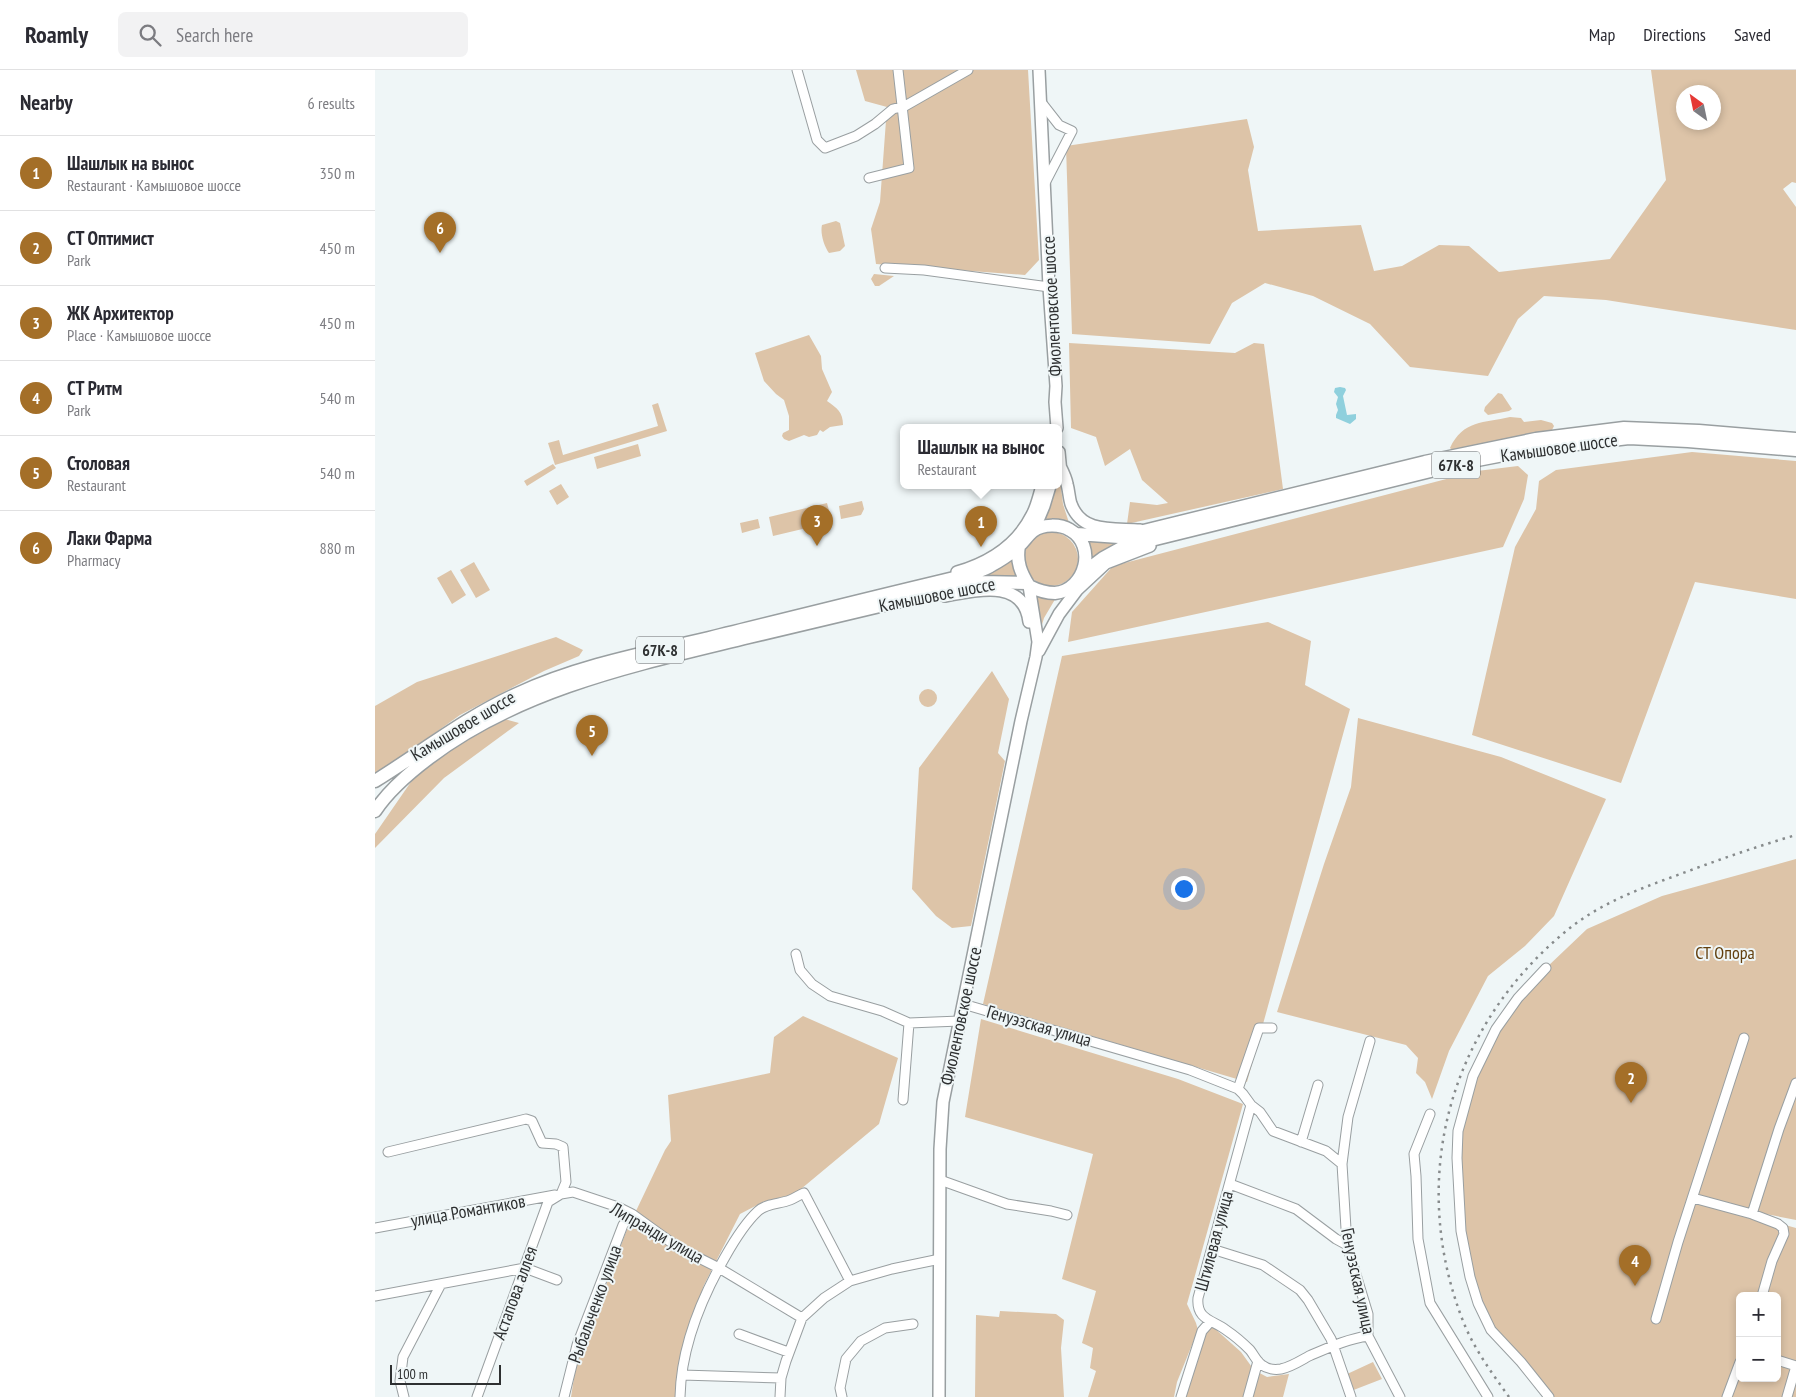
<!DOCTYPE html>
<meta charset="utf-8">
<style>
:root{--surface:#fff;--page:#f2f2f3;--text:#2b2b33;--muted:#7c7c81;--line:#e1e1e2;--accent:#a46f28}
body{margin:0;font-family:"PT Sans Narrow",sans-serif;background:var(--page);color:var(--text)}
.controls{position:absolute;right:15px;bottom:15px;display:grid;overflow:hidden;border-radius:8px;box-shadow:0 2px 8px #0003}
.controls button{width:45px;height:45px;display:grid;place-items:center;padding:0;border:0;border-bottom:1px solid var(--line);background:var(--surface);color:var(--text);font:25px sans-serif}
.compass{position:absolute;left:1301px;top:15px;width:45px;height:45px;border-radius:50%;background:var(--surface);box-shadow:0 2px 8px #0003;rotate:327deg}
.scale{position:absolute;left:15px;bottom:12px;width:111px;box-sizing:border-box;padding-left:5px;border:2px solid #2e3031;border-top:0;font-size:14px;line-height:18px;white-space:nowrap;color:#2e3031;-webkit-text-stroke:4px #eff6f7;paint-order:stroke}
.you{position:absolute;left:808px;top:818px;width:18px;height:18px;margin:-12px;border:4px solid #fff;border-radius:50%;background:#1a73e8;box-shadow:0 0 0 8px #1a73e833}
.badge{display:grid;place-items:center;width:32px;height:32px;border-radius:50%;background:var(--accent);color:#fff;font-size:16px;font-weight:700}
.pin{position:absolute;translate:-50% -41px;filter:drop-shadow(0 1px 2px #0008)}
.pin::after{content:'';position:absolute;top:26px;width:18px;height:15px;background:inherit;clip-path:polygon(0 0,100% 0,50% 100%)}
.popup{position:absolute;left:525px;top:354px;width:162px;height:65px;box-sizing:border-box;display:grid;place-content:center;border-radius:8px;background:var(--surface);filter:drop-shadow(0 1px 4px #0005);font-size:16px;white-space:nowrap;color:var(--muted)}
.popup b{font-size:19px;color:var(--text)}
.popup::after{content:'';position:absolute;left:50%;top:100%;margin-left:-10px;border:10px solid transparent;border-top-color:var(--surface)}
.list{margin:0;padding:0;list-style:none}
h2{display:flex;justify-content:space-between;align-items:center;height:65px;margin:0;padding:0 20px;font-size:21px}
h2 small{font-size:16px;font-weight:400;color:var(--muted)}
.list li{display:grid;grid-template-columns:32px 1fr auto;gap:15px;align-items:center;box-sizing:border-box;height:75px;padding:0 20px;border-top:1px solid var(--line)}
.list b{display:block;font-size:19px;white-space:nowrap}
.list p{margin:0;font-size:16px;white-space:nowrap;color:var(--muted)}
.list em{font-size:16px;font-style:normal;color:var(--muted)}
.icon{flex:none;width:28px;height:28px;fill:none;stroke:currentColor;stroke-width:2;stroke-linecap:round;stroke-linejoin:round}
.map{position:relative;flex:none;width:1421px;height:1327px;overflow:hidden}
header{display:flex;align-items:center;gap:30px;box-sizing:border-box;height:70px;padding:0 25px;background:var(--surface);border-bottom:1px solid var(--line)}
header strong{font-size:24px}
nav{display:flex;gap:28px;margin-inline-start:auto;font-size:18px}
.search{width:350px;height:45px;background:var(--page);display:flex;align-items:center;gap:12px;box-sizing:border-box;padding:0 18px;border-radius:8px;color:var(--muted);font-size:19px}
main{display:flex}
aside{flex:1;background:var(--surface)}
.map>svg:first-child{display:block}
.green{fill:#ddc4a8;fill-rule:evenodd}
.water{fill:#8fd0dd}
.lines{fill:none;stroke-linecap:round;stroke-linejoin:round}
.street-casing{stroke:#999fa1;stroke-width:11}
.secondary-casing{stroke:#999fa1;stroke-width:14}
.primary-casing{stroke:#999fa1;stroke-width:15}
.street{stroke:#fff;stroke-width:9}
.secondary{stroke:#fff;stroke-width:11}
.primary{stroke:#fff;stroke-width:12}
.rail{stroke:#878b8c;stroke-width:2.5;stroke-dasharray:2.5 5;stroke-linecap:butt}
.labels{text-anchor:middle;stroke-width:4;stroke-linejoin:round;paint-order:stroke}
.shield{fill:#eff6f7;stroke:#686b6c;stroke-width:1}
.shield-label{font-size:16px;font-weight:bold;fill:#2e3031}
.street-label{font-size:18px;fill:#2e3031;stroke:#eff6f7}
.park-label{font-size:18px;fill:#623f0d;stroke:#eff6f7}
</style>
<header>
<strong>Roamly</strong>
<div class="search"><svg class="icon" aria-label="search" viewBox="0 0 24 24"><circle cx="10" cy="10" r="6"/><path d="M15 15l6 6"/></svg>Search here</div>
<nav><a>Map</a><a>Directions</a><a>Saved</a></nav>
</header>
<main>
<aside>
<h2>Nearby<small>6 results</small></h2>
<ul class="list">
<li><span class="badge">1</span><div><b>Шашлык на вынос</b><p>Restaurant · Камышовое шоссе</p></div><em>350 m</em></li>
<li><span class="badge">2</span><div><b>СТ Оптимист</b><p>Park</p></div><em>450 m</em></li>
<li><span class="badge">3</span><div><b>ЖК Архитектор</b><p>Place · Камышовое шоссе</p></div><em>450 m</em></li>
<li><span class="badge">4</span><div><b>СТ Ритм</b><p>Park</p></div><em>540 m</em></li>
<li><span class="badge">5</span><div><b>Столовая</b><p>Restaurant</p></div><em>540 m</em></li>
<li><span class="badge">6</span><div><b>Лаки Фарма</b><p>Pharmacy</p></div><em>880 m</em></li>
</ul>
</aside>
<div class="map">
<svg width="1421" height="1327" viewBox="0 0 1421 1327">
<rect width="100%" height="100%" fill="#eff6f7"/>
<!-- green -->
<path class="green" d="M 481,0 L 653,0 L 664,190 L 650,205 L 501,194 L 496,159 L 505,132 L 512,37 L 490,31 Z
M 1276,0 L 1421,0 L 1421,113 L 1417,112 L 1408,119 L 1421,137 L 1421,260 L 1231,230 L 1169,226 L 1143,249 L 1113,306 L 1035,297 L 995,254 L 938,226 L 890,213 L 857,233 L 835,274 L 697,264 L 691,76 L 872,49 L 879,77 L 873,100 L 883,161 L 986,155 L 999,201 L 1027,196 L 1064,175 L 1094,176 L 1124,202 L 1235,189 L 1291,110 ZM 1308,22 L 1338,22 L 1338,52 L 1308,52 Z
M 461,151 L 465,153 L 470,176 L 465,181 L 454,183 C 449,176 445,163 447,155 Z
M 499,204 L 519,206 L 504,216 L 500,216 L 496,209 Z
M 434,265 L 446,286 L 447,299 L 457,322 L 452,331 C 462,338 468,342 468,355 L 455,357 L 448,362 L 445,360 L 442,365 L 434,367 L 429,365 L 414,371 L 409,369 L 407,366 L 408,363 L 414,360 L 414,346 L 409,330 L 401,324 L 389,311 L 380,283 Z
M 694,273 L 860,283 L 879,273 L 889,274 L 908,419 L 752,454 L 755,432 L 782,435 L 793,433 L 767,410 L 755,379 L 730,396 L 721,367 L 696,358 Z
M 1123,323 L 1127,324 L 1137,339 L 1134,341 L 1113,345 L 1109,341 L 1110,337 Z
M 283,333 L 292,361 L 180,395 L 173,373 L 184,370 L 188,385 L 283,356 L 277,335 Z
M 1135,347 L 1146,348 L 1149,352 L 1166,350 L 1177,353 L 1179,356 L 1177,360 L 1077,380 L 1075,378 C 1088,350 1109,353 1135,347 Z
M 263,374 L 266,386 L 222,399 L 219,387 Z
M 1317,382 L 1421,391 L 1421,529 L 1320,512 L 1246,713 L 1097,665 L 1140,477 L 1161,439 L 1164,411 L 1181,400 Z
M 178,394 L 181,398 L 152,416 L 149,411 Z
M 1143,396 L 1153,405 L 1149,429 L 1128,477 L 693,572 L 697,542 L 738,496 L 1102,401 Z
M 684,400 L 688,434 L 695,456 L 666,453 L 678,416 L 684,416 Z
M 186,414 L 194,427 L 182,435 L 174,421 Z
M 487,431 L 489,439 L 486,445 L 466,449 L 464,436 Z
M 452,433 L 457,452 L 398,466 L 394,447 Z
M 383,449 L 385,458 L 367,463 L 365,453 Z
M649 489a27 27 0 1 1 54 0a27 27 0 1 1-54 0Z
M 754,469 L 714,493 L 709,470 Z
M 639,486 L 644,509 L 604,507 Z
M 99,492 L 115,520 L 101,528 L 85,500 Z
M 76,500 L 91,525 L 77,534 L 62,508 Z
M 658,523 L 682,526 L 669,548 L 666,558 Z
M 893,552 L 936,571 L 930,615 L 975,639 L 872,1012 L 608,934 L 687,586 Z
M 181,567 L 208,580 L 204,586 L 169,601 L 85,645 L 0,706 L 0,636 L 42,612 Z
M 617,601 L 634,629 L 623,683 L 630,691 L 596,856 L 577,858 L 561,846 L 537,819 L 544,698 Z
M544 628a9 9 0 1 1 18 0a9 9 0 1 1-18 0Z
M 126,648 L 144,653 L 69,708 L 0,778 L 0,764 L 40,706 L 53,693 Z
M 983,648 L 1126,687 L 1231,729 L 1179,846 L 1150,876 L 1113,906 L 1074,981 L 1057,1029 L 1050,1012 L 1041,1003 L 1043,988 L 1031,975 L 902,942 L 949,794 L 976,717 Z
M 1421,789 L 1421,1150 L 1326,1131 L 1421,1158 L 1421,1327 L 1168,1327 L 1116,1260 L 1095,1207 L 1083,1103 L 1083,1061 L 1098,1006 L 1121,959 L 1171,898 L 1212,859 L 1287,826 ZM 1365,1226 L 1402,1226 L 1402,1308 L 1365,1308 Z
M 428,946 L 523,988 L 504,1054 L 420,1124 L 388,1132 L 365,1144 L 329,1215 L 313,1260 L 301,1313 L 301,1327 L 196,1327 L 201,1295 L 251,1162 L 290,1080 L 296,1071 L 293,1025 L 395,1003 L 399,967 Z
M 606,949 L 803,1009 L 868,1034 L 812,1234 L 821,1253 L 823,1260 L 802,1312 L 799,1327 L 713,1327 L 721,1301 L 715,1298 L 718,1278 L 707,1273 L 721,1221 L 687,1209 L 718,1084 L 590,1047 Z
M 625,1241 L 681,1244 L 689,1250 L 686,1278 L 689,1327 L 600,1327 L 601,1245 L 624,1247 Z
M 838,1257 L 866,1282 L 879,1300 L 892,1307 L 914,1304 L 908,1327 L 806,1327 L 826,1262 Z
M 998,1292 L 1007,1309 L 976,1321 L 970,1305 Z"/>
<!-- water -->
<path class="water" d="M 965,317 L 970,318 L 971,320 L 968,326 L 972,345 L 981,344 L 981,349 L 975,354 L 961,348 L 961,345 L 963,340 L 961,334 L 963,327 L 959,322 L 960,318 Z"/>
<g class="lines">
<defs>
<path id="street" d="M 422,0 L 442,70 L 450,78 L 481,66 L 500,54 L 518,39 L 530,36 L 593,0
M 666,32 L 684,55 L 697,61 L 670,113
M 494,108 L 534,98 L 523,0
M 510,198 L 549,200 L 674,217
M 421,884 L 425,900 L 437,914 L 455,926 L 507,941 L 534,953 L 585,951
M 1171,898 L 1143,928 L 1121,959 L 1098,1006 L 1083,1061 L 1082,1088 L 1086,1161 L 1095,1207 L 1103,1233 L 1116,1260 L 1146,1292 L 1174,1327
M 588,934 L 815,1000 L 863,1019 L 868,1024 L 876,1035 L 885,1042 L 898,1061 L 951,1081 L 967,1094
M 995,971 L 973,1047 L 967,1094 L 972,1175 L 993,1244 L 993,1266 L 1025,1327
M 863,1019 L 884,958 L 897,958
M 528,1030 L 534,953
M 876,1035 L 823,1228 C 821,1250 838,1250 851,1260 C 860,1266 868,1273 875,1280 C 879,1285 882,1292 887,1295 C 892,1299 900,1300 906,1299 C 916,1297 925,1291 934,1286 C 953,1278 972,1269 993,1266
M 1055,1044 L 1039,1084 L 1041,1106 L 1043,1169 L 1055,1233 L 1113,1327
M 926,1072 L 943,1015
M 13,1082 L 151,1049 L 157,1051 L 167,1073 L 181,1074 L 188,1077 L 191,1112 L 186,1124 L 198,1122 L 243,1137 L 257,1144 L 304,1178 L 344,1198 L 427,1248
M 565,1110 L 632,1134 L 676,1141 L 692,1145
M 855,1114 L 921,1139 L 961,1169 L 972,1175
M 1318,1128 L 1377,1144 L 1403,1154 L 1408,1158 L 1409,1164 L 1397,1191 L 1387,1226
M 1377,1144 L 1404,1059 L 1421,1013
M 0,1158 L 180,1125
M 837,1179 L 888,1195 L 925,1220 L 933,1230 L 956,1269 L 976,1327
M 0,1226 L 150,1198 L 182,1210
M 1281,1249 L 1303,1172 L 1369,968
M 364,1264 L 413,1282
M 1402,1290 L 1421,1296
M 307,1305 L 406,1308
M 29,1327 L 25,1311 L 28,1287 L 66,1214
M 102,1327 L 173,1132 L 186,1124
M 189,1327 L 202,1275 L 248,1155 L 257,1144
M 305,1327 C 306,1278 326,1229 350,1187 C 359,1171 369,1154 383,1141 C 392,1133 405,1134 415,1130 C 420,1128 424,1125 429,1123 L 475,1211
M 405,1327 L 406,1308 L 411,1291 L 427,1248 L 449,1228 L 475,1211 L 517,1199 L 565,1189
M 467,1327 L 465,1318 L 471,1289 L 486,1271 L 510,1258 L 538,1254
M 806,1327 L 827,1261 L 835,1252
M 873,1327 L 883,1291
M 1352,1327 L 1365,1292
M 1412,1327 L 1421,1296"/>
<path id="secondary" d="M 664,0 L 674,217 L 681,316 L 680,332 L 682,358
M 684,382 L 686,403
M 685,396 C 688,402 691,408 692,414 C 694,421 694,428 696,434 C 707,464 739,458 765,460
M 659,460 L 669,436 L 675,416
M 582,502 C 613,493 642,475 657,445 C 662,436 664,425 667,416
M 570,526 C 599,521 649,507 654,552
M 664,581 L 684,544 L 702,520 L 731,493 L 775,476
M 564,1327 L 565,1079 L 568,1032 L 646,651 L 661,587 L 663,572 L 654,516"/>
<path id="primary" d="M 702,464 L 744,467 L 1050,392 L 1161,369 L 1249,358 L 1324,361 L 1421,369
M 708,503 L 728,488 L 748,477 L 1092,392 L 1159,379 L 1254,368 L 1313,371 L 1421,380
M 0,711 C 47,682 91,647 142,624 C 202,596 270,583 334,568 C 420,547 506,525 592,505 C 600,502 610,500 617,495 C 626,490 638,482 645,475 C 650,470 653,465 658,461 C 668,454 685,454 695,460 C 722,475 711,520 680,523 C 671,523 662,520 654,516 C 646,503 641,492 644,476
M 0,741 C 14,720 34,703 54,688 C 146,618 264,594 374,567 C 451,549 528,531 606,512 L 652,513"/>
</defs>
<!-- street casing -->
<use href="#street" class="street-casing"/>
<!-- secondary casing -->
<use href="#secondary" class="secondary-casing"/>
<!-- primary casing -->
<use href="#primary" class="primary-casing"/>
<!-- street -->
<use href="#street" class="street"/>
<!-- secondary -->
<use href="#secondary" class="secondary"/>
<!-- primary -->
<use href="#primary" class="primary"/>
<!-- rail -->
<path class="rail" d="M 1134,1327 C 1117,1303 1099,1279 1088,1251 C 1033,1110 1073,959 1190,862 C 1222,835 1261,820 1300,806 C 1340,791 1380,777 1421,765"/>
</g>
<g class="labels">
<!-- shield labels -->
<g class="shield">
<rect x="1057" y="381.5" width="48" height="27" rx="4"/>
<rect x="261" y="566.5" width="48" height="27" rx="4"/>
</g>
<g class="shield-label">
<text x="1081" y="401">67К-8</text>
<text x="285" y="586">67К-8</text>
</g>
<!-- street labels -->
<g class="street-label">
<text transform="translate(677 236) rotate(-93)" y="6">Фиолентовское шоссе</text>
<text transform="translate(1184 378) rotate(-8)" y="6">Камышовое шоссе</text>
<text transform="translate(562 525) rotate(-11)" y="6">Камышовое шоссе</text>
<text transform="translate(88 656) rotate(-31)" y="6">Камышовое шоссе</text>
<text transform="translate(586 946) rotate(-78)" y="6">Фиолентовское шоссе</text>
<text transform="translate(664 956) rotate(16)" y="6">Генуэзская улица</text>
<text transform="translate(93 1141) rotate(-10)" y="6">улица Романтиков</text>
<text transform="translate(282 1163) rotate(30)" y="6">Липранди улица</text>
<text transform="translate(839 1171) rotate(-75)" y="6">Штилевая улица</text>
<text transform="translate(983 1211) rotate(78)" y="6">Генуэзская улица</text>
<text transform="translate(140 1223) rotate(-70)" y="6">Астапова аллея</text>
<text transform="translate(220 1234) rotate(-70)" y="6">Рыбальченко улица</text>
</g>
<!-- park labels -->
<g class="park-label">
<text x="1350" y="889">СТ Опора</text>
</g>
</g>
</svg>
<div class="controls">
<button>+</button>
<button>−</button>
</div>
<svg class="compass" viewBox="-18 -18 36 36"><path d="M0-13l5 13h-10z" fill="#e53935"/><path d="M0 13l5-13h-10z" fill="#7c7c81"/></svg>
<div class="scale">100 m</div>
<div class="you"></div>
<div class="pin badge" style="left:606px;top:477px">1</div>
<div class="popup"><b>Шашлык на вынос</b>Restaurant</div>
<div class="pin badge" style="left:1256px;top:1033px">2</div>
<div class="pin badge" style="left:442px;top:476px">3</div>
<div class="pin badge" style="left:1260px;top:1216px">4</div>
<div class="pin badge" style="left:217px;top:686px">5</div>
<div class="pin badge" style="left:65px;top:183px">6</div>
</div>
</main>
